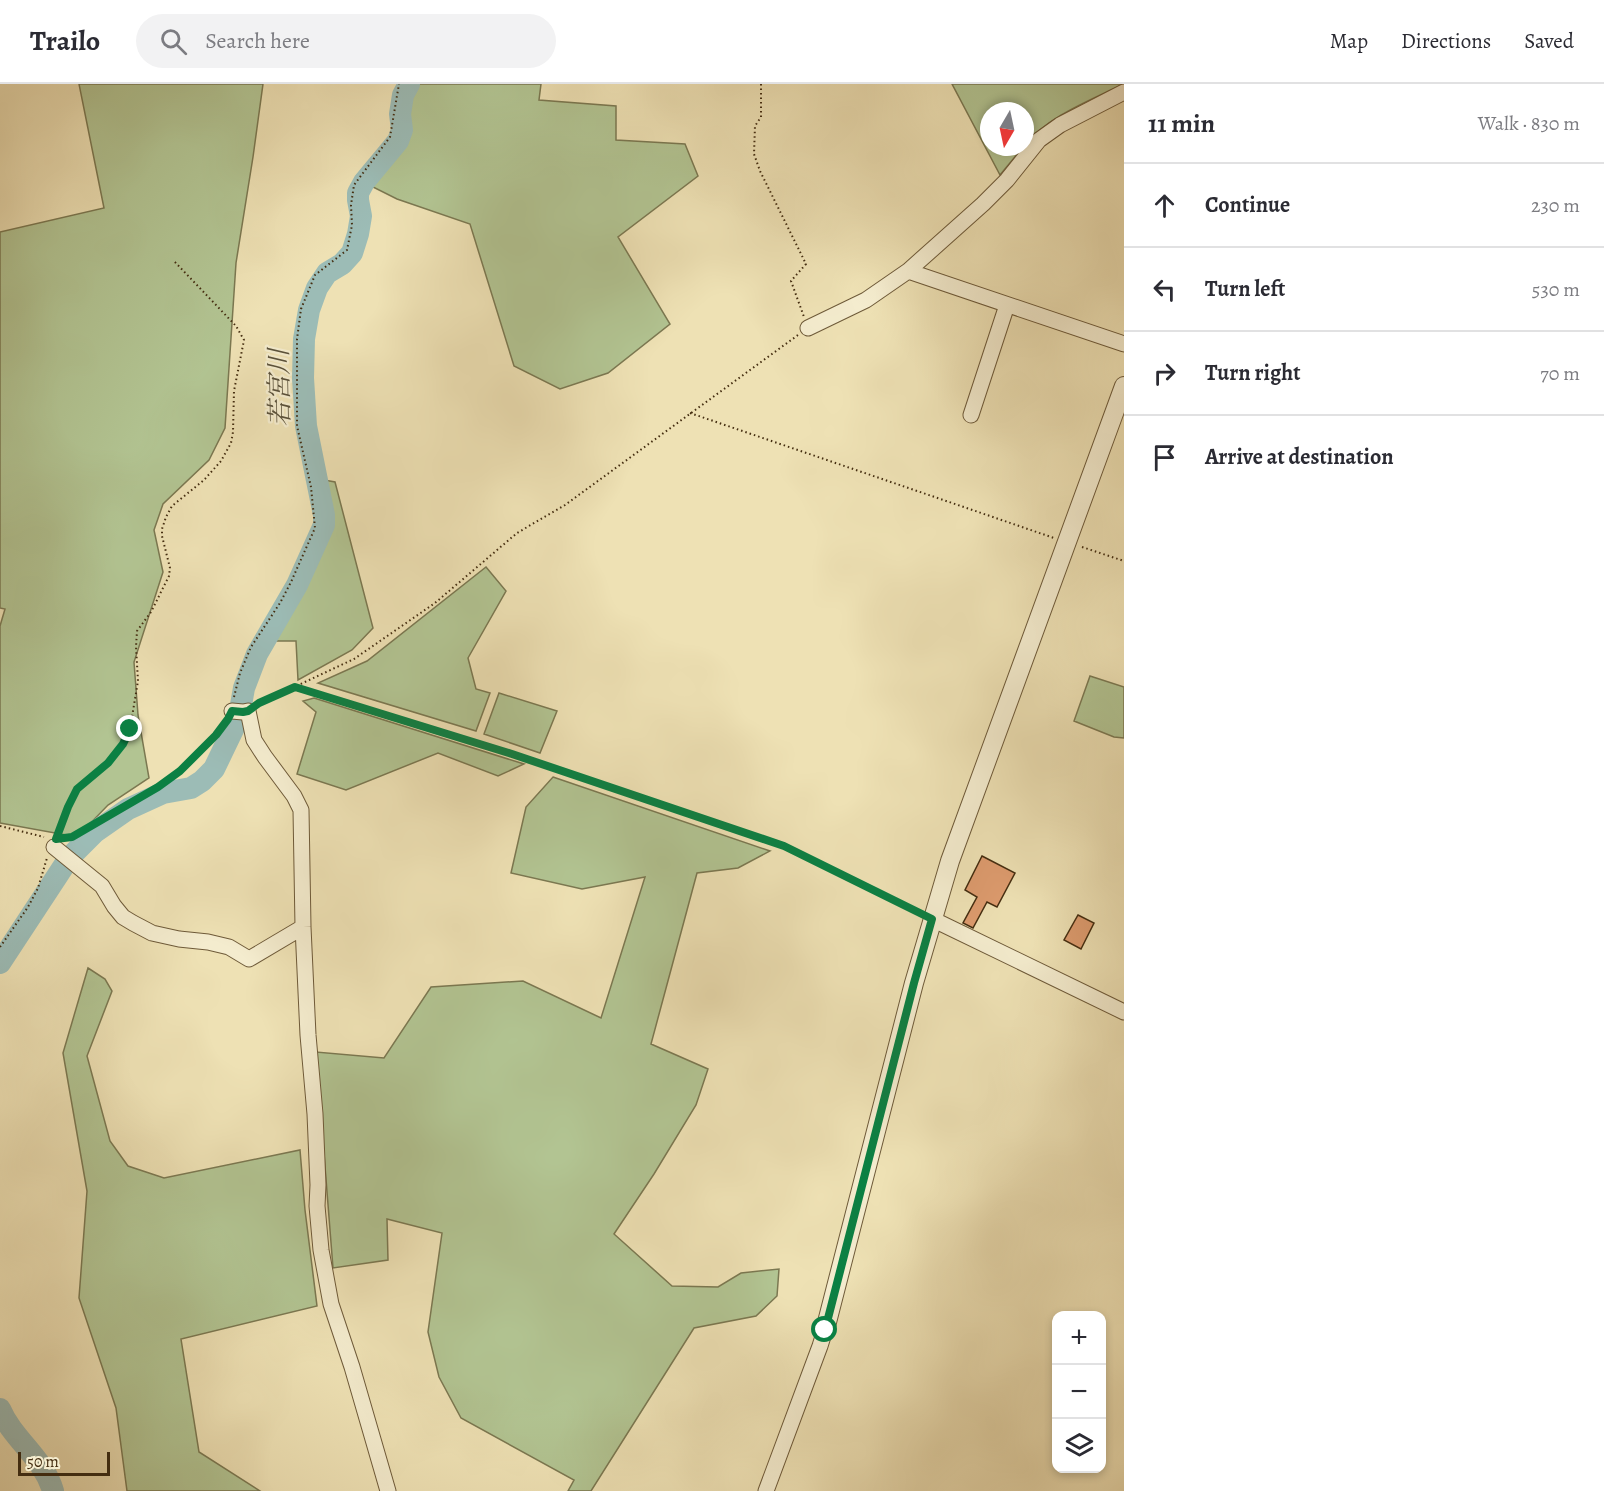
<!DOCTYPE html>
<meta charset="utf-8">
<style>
:root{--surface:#fff;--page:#f2f2f3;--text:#2b2b33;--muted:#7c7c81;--line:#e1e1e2}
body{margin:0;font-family:Alegreya,"Noto Serif JP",serif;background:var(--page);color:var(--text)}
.controls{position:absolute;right:18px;bottom:18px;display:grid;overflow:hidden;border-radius:12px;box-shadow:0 3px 9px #0003}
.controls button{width:54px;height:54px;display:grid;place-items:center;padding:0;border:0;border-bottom:2px solid var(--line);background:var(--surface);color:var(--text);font:30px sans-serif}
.compass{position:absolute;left:980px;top:18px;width:54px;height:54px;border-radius:50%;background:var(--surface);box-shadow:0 3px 9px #0003;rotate:189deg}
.scale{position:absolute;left:18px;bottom:15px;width:92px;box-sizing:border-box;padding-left:6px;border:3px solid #442d10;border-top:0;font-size:16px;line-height:21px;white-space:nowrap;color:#442d10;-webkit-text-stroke:4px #f4ecce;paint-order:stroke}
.stop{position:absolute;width:18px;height:18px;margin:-14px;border:4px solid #0b8043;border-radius:50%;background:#fff}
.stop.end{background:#0b8043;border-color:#fff;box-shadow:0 2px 6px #0008}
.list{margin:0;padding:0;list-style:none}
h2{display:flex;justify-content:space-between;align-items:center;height:78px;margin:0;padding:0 24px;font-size:26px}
h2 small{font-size:20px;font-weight:400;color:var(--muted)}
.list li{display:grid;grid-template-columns:39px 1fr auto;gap:18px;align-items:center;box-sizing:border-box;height:84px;padding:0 24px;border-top:2px solid var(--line)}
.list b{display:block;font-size:22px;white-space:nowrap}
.list em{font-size:20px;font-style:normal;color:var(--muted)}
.icon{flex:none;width:33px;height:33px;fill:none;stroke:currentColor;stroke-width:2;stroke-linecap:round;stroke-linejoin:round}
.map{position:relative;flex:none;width:1124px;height:1407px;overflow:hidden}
header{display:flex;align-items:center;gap:36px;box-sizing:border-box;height:84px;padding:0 30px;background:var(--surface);border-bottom:2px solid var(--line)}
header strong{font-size:28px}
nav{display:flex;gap:33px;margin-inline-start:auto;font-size:21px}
.search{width:420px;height:54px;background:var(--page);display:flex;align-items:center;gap:15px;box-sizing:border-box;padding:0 21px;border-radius:33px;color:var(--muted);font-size:22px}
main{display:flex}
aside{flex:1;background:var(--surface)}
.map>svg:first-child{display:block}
.green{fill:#b2c492;stroke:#7b7851;stroke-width:1.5}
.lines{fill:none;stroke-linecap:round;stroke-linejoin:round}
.river{stroke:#9cbcb6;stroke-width:22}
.building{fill:#dd9b6e;stroke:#442d10;stroke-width:1.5}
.minor-casing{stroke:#6e5a39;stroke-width:17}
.tertiary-casing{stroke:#6e5a39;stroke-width:20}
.path{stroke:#442d10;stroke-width:2;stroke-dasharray:1.5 3;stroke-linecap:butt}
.minor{stroke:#f4ecce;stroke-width:15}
.tertiary{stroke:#f4ecce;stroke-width:18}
.route{stroke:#0b8043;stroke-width:8}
.labels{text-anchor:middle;stroke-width:4.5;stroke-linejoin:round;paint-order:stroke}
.water-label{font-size:26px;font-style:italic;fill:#5a513a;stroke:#f4ecce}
</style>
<header>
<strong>Trailo</strong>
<div class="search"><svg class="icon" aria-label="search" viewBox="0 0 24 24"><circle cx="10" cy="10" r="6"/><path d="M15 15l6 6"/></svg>Search here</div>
<nav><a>Map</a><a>Directions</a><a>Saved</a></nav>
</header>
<main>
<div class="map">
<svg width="1124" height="1407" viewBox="0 0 1124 1407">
<rect width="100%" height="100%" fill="#eee1b4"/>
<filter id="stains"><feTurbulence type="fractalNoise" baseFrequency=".00333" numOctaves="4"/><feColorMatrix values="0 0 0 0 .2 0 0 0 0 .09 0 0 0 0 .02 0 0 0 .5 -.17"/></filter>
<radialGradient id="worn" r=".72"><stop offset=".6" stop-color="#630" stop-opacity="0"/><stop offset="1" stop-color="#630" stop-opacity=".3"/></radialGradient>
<!-- green -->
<path class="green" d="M 79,0 L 263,0 L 253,73 L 236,179 L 225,344 L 209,376 L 163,420 L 154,446 L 163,488 L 134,578 L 138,631 L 149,694 L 108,721 L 77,753 L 0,739 L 0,542 L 5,525 L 0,524 L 0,148 L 104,124 Z
M 412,0 L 541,0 L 539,16 L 616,22 L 616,56 L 685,60 L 698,92 L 618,153 L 670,240 L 608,289 L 560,305 L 514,282 L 470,140 L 397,115 L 369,101 L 401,61 L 408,45 L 405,32 L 406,18 Z
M 952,0 L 1123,0 C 1089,17 1050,31 1025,61 L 1025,27 L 989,27 L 989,63 L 1023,63 L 1000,91 Z
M 324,396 L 335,398 L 373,544 L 352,566 L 298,596 L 296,557 L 271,557 L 326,457 L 330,436 Z
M 486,483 L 506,507 L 468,574 L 476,605 L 490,609 L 476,647 L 318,599 L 367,577 Z
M 1090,592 L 1124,603 L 1124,654 L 1114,653 L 1074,637 Z
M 499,609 L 557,627 L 540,669 L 484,650 Z
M 314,614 L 524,680 L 498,692 L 438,669 L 346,706 L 297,690 L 316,628 L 303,617 Z
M 553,693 L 770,767 L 738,784 L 697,789 L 651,960 L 708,985 L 696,1021 L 654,1090 L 614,1150 L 672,1202 L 718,1203 L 741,1189 L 779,1185 L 777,1212 L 756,1232 L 694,1244 L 591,1407 L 568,1407 L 574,1396 L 461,1334 L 439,1293 L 428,1248 L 442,1149 L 387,1135 L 388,1176 L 333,1184 L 316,968 L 384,974 L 431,903 L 523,897 L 601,934 L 645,793 L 582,805 L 511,789 L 526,723 Z
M 88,884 L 105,895 L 112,907 L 87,972 L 110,1057 L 128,1082 L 164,1094 L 300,1066 L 305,1126 L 317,1222 L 181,1255 L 199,1368 L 260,1407 L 127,1407 L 116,1324 L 79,1214 L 87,1107 L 63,969 Z"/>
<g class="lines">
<!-- river -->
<path class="river" d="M 241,621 L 244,604 L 257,570 L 297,501 L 324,441 L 324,431 L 306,342 L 303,294 L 304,255 L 309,226 L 317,204 L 327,189 L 342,180 L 352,169 L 358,150 L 361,132 L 358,116 L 358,109 L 364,98 L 398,57 L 402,46 L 400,30 L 403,11 L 409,0
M 0,879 L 69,774 L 95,748 L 128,725 L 163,709 L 191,704 L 202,697 L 214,685 L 239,633
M 0,1325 C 13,1356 44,1374 53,1407"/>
</g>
<!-- building -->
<path class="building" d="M 982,772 L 1015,789 L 997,823 L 987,818 L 973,844 L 963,839 L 977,813 L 965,806 Z
M 1078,831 L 1094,839 L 1081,865 L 1064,856 Z"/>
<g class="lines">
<defs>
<path id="minor" d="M 908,187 L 1124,260
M 808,244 L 866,216 L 908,187 L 983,120 L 1007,96 L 1039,56 L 1060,41 L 1124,8
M 971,331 L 1007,221
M 232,627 L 243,628 L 248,627 L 254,656 L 265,673 L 294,712 L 301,726 L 303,843 L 308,951 L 315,1030 L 318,1101 L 317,1122 L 321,1166 L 331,1220 L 352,1283 L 388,1407
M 54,763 L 102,802 L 114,822 L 123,833 L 133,839 L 152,849 L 179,855 L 208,858 L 229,863 L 249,875 L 303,843
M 932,835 L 1124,928
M 766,1407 L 820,1262 L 825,1246"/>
<path id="tertiary" d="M 825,1246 L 914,899 L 950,777 L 1124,302"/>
</defs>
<!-- minor casing -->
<use href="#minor" class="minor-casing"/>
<!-- tertiary casing -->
<use href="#tertiary" class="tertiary-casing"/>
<!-- path -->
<path class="path" d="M 761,0 L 761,33 L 755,42 L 754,70 L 760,87 L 806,180 L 791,197 L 804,233
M 690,329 L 1054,454
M 1082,463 L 1124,477
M 296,603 L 512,670 L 784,762 L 919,828
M 234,613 L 240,589 L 251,563 L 280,519 L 291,498 L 315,444 L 311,403 L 297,342 L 297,255 L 301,225 L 315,191 L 347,166 L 352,141 L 351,121 L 354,101 L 390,53 L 399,0
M 260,619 L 354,575 L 435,519 L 517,449 L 565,421 L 798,251
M 0,742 L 44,753
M 58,751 L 68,723 L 77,705 L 108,679 L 123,660 L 130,645 L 138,597 L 136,563 L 137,547 L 151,528 L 169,492 L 170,484 L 162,452 L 162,445 L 166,433 L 172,422 L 204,396 L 221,377 L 231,359 L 233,348 L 234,307 L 244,256 L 236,242 L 173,176
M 64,754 L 72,753 C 107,732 150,711 181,686 C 198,672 212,655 226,638
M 0,863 L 28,823 L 38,804 L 47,774"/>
<!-- minor -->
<use href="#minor" class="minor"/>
<!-- tertiary -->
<use href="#tertiary" class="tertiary"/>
</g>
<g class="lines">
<!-- route -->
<path class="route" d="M 130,645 L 123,660 L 108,679 L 77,705 L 68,723 L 56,755 L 72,753 L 158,703 L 180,687 L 216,651 L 228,635 L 232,627 L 243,628 L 248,627 L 259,619 L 295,603 L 512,670 L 784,762 L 932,835 L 914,899 L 825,1246"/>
</g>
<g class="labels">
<!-- water labels -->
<g class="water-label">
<text transform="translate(279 304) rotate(-91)" y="9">若宮川</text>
</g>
</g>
<rect width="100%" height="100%" filter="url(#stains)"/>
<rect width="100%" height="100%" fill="url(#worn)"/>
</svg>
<div class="controls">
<button>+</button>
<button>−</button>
<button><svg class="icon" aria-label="layers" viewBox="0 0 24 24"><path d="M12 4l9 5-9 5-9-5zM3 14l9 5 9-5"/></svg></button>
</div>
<svg class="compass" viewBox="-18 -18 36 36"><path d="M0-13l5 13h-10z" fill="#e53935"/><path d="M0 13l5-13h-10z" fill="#7c7c81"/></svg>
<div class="scale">50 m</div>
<div class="stop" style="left:825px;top:1246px"></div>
<div class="stop end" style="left:130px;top:645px"></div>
</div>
<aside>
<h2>11 min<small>Walk · 830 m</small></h2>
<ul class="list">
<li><svg class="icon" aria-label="ahead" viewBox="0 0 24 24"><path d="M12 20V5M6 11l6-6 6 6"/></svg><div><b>Continue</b></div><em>230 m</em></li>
<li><svg class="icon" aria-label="left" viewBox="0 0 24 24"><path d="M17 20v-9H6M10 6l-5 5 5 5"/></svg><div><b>Turn left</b></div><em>530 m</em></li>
<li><svg class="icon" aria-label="right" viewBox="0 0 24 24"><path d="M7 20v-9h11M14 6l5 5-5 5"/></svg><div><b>Turn right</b></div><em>70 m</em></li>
<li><svg class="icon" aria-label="arrive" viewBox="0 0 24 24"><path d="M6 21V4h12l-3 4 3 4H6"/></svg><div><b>Arrive at destination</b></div></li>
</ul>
</aside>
</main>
